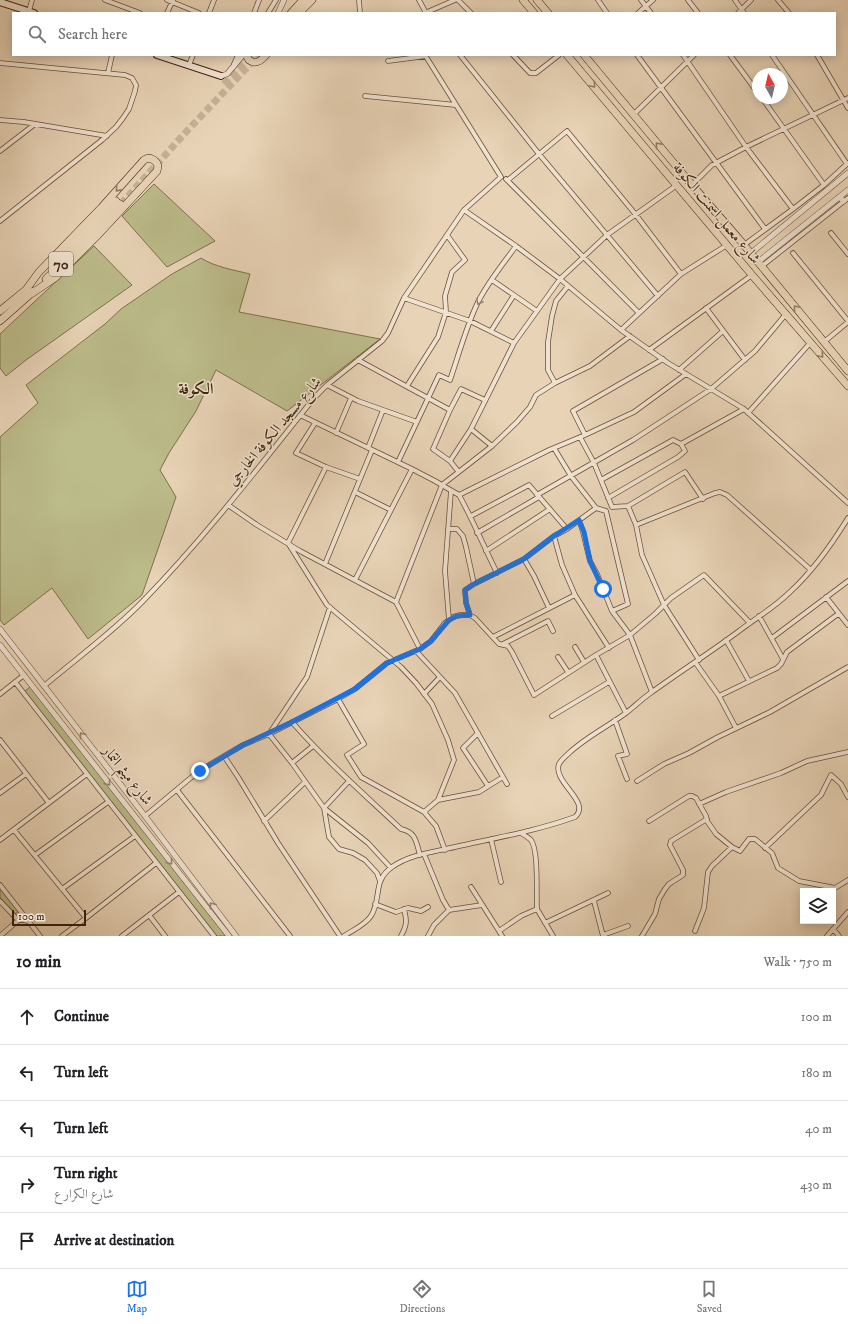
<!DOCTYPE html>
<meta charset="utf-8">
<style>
:root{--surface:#fff;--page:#f2f2f2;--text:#202124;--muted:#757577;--line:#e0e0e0;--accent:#1a73e8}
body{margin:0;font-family:"IM FELL DW Pica",Amiri,serif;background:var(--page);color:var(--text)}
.controls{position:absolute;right:12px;bottom:12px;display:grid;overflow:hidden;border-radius:0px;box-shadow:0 2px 10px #0003}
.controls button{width:36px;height:36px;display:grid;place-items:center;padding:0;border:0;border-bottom:1px solid var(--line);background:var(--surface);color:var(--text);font:20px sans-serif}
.compass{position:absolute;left:752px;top:68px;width:36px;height:36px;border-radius:50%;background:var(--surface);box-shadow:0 2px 10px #0003;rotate:352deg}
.scale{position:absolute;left:12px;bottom:10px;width:74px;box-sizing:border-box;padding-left:4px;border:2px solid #3f250e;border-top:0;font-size:11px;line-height:14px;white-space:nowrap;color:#3f250e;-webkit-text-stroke:3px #f0e2d0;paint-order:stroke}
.stop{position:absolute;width:12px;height:12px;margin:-9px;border:3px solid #1a73e8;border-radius:50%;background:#fff}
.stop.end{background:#1a73e8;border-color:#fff;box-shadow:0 1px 4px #0008}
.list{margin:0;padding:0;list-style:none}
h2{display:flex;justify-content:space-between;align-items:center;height:52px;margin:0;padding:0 16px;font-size:17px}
h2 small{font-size:13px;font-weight:400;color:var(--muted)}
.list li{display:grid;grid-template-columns:26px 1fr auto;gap:12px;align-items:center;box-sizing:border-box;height:56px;padding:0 16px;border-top:1px solid var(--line)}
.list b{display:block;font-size:15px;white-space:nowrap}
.list p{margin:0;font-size:13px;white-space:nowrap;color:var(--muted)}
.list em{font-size:13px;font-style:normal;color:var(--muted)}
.icon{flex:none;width:22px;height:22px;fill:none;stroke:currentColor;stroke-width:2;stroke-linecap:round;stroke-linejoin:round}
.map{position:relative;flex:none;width:848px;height:936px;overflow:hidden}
.search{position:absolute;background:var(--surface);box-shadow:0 2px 10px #0003;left:12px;right:12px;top:12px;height:44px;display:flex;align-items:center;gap:10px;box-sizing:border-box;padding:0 14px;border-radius:0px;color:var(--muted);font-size:15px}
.sheet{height:332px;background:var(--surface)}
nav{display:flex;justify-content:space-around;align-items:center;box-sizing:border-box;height:56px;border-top:1px solid var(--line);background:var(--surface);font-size:11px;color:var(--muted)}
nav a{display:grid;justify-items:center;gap:2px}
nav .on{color:var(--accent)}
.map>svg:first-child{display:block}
.green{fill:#bcbb8a;stroke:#7e704c}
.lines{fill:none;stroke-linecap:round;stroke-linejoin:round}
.trunk-tunnel{stroke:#c6b094;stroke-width:7;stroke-dasharray:7 3.5;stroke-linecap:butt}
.minor-casing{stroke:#695038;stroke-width:5.5}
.tertiary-casing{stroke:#695038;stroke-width:6}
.secondary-casing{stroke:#3f250e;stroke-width:8}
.primary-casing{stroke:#3f250e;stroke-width:8}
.trunk-casing{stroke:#3f250e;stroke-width:8}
.minor{stroke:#f0e2d0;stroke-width:4}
.tertiary{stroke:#f0e2d0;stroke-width:5}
.secondary{stroke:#f0e2d0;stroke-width:6}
.primary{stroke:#e8d3b6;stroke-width:7}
.trunk{stroke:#e8d3b6;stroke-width:7}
.oneway{stroke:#947c62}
.oneway2{stroke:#98846f}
.route{stroke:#1a73e8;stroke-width:5}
.labels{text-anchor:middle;stroke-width:3;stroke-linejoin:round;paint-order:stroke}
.shield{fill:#f0e2d0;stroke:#745e48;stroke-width:1}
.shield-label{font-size:14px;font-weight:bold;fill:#3f250e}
.street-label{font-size:15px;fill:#3f250e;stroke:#f0e2d0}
.neighbourhood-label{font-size:16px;font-weight:bold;fill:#3f250e;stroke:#f0e2d0}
</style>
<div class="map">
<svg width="848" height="936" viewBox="0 0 848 936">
<rect width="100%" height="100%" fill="#e8d3b6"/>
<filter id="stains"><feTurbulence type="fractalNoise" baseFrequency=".005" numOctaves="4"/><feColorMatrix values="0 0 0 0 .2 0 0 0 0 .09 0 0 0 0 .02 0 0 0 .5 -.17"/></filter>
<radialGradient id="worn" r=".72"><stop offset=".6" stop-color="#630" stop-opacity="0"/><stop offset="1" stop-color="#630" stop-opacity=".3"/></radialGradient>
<!-- green -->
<path class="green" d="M 154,184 L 215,241 L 167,267 L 122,216 Z
M 94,246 L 132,285 L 26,360 L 6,376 L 0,368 L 0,334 Z
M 201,258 C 215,267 234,270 250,274 L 239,312 L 380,339 L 287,411 L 216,370 L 196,411 L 169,453 L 160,470 L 176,497 L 142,595 L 88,639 L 52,588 L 4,625 L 0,620 L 0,437 L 38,403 L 26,385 L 105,324 L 121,309 L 172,274 Z
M 31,686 L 226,936 L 216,936 L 24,692 Z
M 0,888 L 19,911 L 14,915 L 0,898 Z"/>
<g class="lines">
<!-- trunk-tunnel -->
<path class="trunk-tunnel" d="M 224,84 L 251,55
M 121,204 L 186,132 L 259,55"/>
<defs>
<path id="minor" d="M 105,0 L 140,13
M 167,0 L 199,13
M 359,0 L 360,13
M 419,0 L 426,13
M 458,0 L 471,13
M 598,0 L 607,13
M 641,0 L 651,13
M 688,0 L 698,13
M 735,0 L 744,13
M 778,0 L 789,13
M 29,11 L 32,0
M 167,13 L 173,0
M 209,13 L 214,0
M 254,13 L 259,0
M 268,13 L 276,0
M 425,13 L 455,0
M 638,13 L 653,0
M 738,13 L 751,0
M 425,55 L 501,177
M 460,55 L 539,154 L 658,296
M 513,55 L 530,73 L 536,73 L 559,55
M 637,55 L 765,229
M 683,55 L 746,147 L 793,209
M 730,55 L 758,93
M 772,55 L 847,164
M 817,55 L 848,108
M 388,61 L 426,56
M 0,63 L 125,75 L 132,78 L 136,85 L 135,91 L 129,109 L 123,118 L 116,127 L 102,140 L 0,221
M 234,64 L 238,55
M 189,65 L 193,55
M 108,73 L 112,55
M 365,96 L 456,105
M 762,98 L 824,185
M 633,115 L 694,55
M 0,120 L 24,122 L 107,136
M 0,151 L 35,124
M 506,179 L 639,313
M 508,180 L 567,131 L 636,215 L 681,274
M 692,185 L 712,165 L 746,147 L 848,98
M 464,210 L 516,246 L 560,279 L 621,330 L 668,363 L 744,409 L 848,503
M 831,233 L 848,254
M 744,245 L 793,209 L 824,185 L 848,163
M 793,253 L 848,321
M 762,266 L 848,198
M 492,280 L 537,311
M 404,298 L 470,321 L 514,343
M 706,308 L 745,360
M 621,330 L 681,274 L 727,245
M 491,331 L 514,295
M 824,342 L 848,322
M 649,350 L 752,275
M 358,360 L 450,410
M 679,370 L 723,331
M 555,383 L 548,370 L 548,342 L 552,316 L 556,301 L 568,286
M 327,385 L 358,401 L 417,422
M 407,386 L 438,337 L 446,312 L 445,296 L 452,272 L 465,260 L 447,235
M 748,413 L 811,342
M 300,415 L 412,469 L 435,481 L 459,495 L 549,450 L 585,435 L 634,412 L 686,374
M 315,423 L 296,453 L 326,467 L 360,479
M 471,429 L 492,446
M 336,433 L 351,398
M 585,435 L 573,411 L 663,359
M 580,437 L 594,463 L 612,507 L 628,506 L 636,525
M 368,448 L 383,410
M 554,448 L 571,476 L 596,508 L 606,511 L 628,604 L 612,611
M 450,461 L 471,429 L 514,343 L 560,279 L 607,235 L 677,185
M 398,462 L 439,375 L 450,380 C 459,354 466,327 478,302 C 488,282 503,264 516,246
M 326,467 L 288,543 L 327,605 L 401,667 L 416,683 L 432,704 L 448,740 L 454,760 L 438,800 L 424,812
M 458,471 L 450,461 L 433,449 L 450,410 L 461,389 L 485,400
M 601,480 L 673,440 L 681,444 L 744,409
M 355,492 L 391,510
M 459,495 C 473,520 484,547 497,573
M 537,495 L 633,440 L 711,389 L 755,351 L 786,314
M 608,498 L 678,457 L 685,451 L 681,444
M 228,505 L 257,525 L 300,551 L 396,602
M 628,506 L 685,472 L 703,499
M 471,516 L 529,485 L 567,529
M 579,520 L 583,532 L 590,561 L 597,574 L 612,611 L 630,635 L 652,692
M 448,529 L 457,529 L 463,536 L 466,547 L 474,584
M 477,533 L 539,497
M 554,536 L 562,565 L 575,595 L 609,648
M 486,551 L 550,509
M 524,559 L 534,576 L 549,608
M 325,564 L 372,450
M 355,580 L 412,469
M 826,597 L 848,625
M 330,607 L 307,677 L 269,734 L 292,763 L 324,808 L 329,837 L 339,849 L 353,853 L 365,860 L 377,873 L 380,881
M 470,615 L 466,603 L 465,590 L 474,584 L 524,559 L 554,536 L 567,529 L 596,508
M 759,616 L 783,659
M 449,620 L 445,571 L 451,491
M 493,637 L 575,595
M 772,638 L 848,581
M 726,640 L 749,681
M 503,644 L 548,621 L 553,631
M 575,647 L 584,662
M 420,649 L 396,602 L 442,485 L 492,446 L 517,422 L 530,407 L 536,395 L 555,383 L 590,366 L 630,336
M 416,651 L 455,693 L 507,784
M 596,655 L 630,635 L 655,614 L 671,598 L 704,575 L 750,623
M 558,657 L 568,672
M 699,660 L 664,605 L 642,555 L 636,525 L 715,493 L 720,492 L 727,495 L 811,570
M 695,662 L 719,696 L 736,728
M 15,682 L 214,936
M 44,686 C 77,658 113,632 143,601 C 205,537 259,467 314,398 L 327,385 L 382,341 L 388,333 L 404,298 L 464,210 L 501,177
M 0,694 L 24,675
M 424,694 L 440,677
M 719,696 L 777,668 L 781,664 L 787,652 L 838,614
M 338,699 L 364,744 L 347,755 L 361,777 L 424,812 L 436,826 L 445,850
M 552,716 L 609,682
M 615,720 L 627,754 L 618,756 L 627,779
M 292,722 C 326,761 364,794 401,829 C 416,832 416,842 420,855
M 478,733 L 463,748 L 488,786
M 0,740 L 49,803
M 224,756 L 238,777 L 278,843 L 340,936
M 292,763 L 313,746
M 349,781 L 324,808 L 368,843 L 391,868
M 637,781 L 664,764 L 689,753 L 718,737 L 770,712 L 848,667
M 177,790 L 290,936
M 0,793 L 26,774
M 438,800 L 479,792 L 503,777
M 699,804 L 726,792 L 781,773 L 807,761 L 848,752
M 145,816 L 199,771 L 224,756 L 243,745 L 269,734 L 338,699 L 355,689 L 387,663 L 420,649 L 431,641 L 445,623 L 453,617 L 460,615 L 470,615 L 475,618 L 499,644 L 508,646 L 512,652 L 534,695 L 596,655 L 626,713
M 264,821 L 305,782
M 649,821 L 689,796 L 692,796 L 696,798 L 706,816 L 707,821 L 716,834 L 732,847 L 740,851 L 749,839 L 755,839 L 772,853 L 778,868 L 799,881 L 835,888 L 848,880
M 14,830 L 86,918 L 62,936
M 521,833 C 524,835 528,837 531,840 C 539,851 536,894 537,909
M 491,839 L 501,882
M 0,840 L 87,774
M 765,848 L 821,795 L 831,775 L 841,784 L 848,797
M 424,854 L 443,900 L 449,910
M 35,855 L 108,802
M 0,885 L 40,936
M 471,887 L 499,931
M 62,889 L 135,836
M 0,901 L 16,918 L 28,921
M 594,901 L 603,936
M 375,904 L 396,912 L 408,908 L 421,911 L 428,907
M 149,915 L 165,936
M 86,918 L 156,863
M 545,923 L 608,893
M 833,929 L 839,936
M 695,931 L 704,908 L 708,872 L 712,866 L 732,847
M 603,935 L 628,926
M 0,936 L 21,918
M 122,936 L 179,892
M 344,936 C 353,930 365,925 371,916 C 382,899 372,881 392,867 C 410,854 434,852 455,847 C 495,838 536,831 575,817 C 592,802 552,782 559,764 C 561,760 566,756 569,753 C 586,737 607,727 626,713 C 635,706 643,698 652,692 C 681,671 711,652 739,631 C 756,618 775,607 790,592 C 813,571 832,544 848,518
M 401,936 C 407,925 407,921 404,909
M 428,936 L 434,925 L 449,910 L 482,905
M 502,936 L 499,931 L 521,916 L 537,909 L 553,936
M 642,936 L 655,914 L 659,899 L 665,889 L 669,884 L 683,875 L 683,870 L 670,845 L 671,841 L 707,819
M 827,936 L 848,912"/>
<path id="tertiary" d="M 278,13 L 284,0
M 221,76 L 227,74 L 243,55
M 839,197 L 844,201
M 751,253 L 848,173
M 758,262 L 848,190
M 0,629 L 145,816 L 236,936
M 0,645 L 229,936"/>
<path id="secondary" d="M 0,2 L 34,13
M 157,55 L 221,76"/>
<path id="primary" d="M 523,0 L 534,13
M 537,0 L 548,13
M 567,55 L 752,275 L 848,386
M 584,55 L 692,185 L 739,239 L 848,371"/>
<path id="trunk" d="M 291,13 L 303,0
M 299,13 L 312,0
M 246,55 L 249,60 C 256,65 261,61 266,55
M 55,261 L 116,201
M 46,279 L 120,204
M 25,291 L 39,272 L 101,208 L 144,160 C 150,156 156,160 158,166 L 157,171 L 96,237 L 56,277 L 31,294
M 0,311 L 28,288
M 0,321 L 34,291"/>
</defs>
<!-- minor casing -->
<use href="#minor" class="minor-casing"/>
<!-- tertiary casing -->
<use href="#tertiary" class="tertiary-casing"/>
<!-- secondary casing -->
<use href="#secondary" class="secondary-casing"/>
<!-- primary casing -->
<use href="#primary" class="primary-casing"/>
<!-- trunk casing -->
<use href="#trunk" class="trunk-casing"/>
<!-- minor -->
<use href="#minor" class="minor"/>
<!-- tertiary -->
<use href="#tertiary" class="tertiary"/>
<!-- secondary -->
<use href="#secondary" class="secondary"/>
<!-- primary -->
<use href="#primary" class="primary"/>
<!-- trunk -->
<use href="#trunk" class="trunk"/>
</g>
<!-- one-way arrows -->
<defs><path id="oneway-chevron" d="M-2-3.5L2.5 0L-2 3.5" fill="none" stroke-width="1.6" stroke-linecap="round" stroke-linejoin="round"/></defs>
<g class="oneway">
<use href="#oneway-chevron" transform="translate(593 85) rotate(50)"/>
<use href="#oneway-chevron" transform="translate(658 145) rotate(-130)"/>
<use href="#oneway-chevron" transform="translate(118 189) rotate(132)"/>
<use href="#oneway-chevron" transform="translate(796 308) rotate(-130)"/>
<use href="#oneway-chevron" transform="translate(821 355) rotate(50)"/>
</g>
<g class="oneway2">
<use href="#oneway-chevron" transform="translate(479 302) rotate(117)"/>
<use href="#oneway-chevron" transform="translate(82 735) rotate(-128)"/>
<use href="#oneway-chevron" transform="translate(108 783) rotate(52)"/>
<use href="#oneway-chevron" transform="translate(170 862) rotate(52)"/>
<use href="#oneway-chevron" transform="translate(212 905) rotate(-127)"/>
</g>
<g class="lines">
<!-- route -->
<path class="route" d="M 200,771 L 243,745 L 292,722 L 355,689 L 387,663 L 420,649 L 431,641 L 449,620 L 457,616 L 470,615 L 466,603 L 465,590 L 474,584 L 524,559 L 554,536 L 579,520 L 584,532 L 590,561 L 603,589"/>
</g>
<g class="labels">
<!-- shield labels -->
<rect class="shield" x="49" y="252" width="24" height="24" rx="3"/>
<g class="shield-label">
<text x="61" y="269">70</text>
</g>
<!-- street labels -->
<g class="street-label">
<text transform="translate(717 213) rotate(50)" y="5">شارع معمل اسمنت الكوفة</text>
<text transform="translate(274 431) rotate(-50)" y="5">شارع مسجد الكوفة الخارجي</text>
<text transform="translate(128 775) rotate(52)" y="5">شارع ميثم التمار</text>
</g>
<!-- neighbourhood labels -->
<g class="neighbourhood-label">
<text x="196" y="394">الكوفة</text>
</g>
</g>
<rect width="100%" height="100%" filter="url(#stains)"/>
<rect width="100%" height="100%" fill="url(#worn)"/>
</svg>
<div class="controls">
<button><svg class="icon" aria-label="layers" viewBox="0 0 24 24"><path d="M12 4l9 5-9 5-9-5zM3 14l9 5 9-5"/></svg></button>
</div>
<svg class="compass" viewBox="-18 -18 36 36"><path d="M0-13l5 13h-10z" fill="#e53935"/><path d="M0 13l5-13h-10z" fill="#757577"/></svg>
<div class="scale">100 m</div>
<div class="stop" style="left:603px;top:589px"></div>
<div class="stop end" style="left:200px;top:771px"></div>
<div class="search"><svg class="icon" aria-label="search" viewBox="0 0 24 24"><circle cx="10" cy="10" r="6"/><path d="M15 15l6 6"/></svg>Search here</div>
</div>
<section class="sheet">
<h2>10 min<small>Walk · 750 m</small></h2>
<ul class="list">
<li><svg class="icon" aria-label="ahead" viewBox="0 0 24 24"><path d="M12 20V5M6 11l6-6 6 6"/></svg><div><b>Continue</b></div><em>100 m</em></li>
<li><svg class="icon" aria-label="left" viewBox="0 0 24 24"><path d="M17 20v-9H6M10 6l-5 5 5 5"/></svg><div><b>Turn left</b></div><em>180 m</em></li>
<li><svg class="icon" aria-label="left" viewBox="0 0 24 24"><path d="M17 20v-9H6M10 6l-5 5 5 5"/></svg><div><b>Turn left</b></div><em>40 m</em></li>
<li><svg class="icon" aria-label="right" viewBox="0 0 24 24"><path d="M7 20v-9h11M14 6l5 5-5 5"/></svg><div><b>Turn right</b><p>شارع الكرار ع</p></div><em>430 m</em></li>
<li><svg class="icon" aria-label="arrive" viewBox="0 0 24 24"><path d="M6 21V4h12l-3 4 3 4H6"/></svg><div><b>Arrive at destination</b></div></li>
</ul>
</section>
<nav>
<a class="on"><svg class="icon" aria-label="map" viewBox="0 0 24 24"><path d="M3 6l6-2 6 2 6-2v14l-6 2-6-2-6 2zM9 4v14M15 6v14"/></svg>Map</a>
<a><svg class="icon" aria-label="directions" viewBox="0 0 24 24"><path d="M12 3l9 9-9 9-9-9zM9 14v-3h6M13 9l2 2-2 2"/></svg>Directions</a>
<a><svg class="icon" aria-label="saved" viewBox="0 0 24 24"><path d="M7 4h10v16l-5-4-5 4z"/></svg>Saved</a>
</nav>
